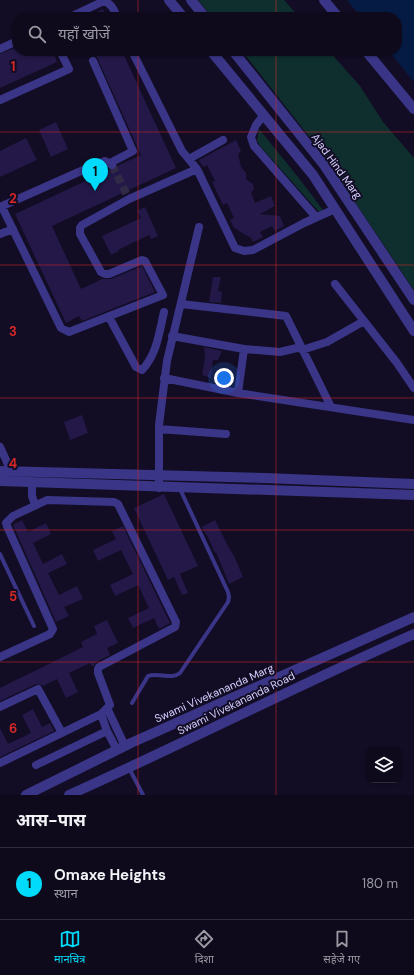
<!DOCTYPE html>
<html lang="hi">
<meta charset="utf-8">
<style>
:root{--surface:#0e0a1c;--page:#1c1829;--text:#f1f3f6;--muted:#9b9aa3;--line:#2e2b3b;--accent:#00dbfb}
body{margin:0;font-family:"DM Sans","Noto Sans Devanagari",sans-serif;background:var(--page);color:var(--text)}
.controls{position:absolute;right:12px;bottom:12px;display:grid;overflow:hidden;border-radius:8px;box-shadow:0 1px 3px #0004}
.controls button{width:36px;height:36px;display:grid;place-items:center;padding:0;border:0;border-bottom:1px solid var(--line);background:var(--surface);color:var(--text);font:20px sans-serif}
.you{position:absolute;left:224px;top:378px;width:14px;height:14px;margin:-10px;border:3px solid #fff;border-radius:50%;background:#1a73e8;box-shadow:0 0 0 6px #1a73e833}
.badge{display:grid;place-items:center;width:26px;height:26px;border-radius:50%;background:var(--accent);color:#111;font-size:13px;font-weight:700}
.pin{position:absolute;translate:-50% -33px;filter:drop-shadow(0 1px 2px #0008)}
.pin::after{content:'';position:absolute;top:21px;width:14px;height:12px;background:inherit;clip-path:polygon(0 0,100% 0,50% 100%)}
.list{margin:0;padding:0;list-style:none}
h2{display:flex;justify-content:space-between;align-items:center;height:52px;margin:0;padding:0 16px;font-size:17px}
h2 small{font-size:13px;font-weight:400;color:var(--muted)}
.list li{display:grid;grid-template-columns:26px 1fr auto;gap:12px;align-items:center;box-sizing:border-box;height:72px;padding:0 16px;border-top:1px solid var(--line)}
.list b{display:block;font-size:15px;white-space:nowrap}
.list p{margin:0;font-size:13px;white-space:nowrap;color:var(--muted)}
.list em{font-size:13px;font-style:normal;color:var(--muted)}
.icon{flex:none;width:22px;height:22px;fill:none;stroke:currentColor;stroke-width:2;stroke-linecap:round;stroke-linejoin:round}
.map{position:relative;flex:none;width:414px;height:795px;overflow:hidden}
.search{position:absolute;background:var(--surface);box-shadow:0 1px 3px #0004;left:12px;right:12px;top:12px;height:44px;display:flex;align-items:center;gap:10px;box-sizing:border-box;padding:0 14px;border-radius:16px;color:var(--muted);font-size:15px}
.sheet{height:124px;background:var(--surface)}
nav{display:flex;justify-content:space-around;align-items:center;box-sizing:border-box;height:56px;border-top:1px solid var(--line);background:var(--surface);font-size:11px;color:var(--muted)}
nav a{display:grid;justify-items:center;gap:2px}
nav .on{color:var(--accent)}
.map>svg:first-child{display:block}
.green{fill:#0f2f2f}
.water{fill:#061b44}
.building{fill:#231847}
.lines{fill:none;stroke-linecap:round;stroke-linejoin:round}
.minor-tunnel{stroke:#302a46;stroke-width:8;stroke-dasharray:8 4;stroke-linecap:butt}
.service{stroke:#3a3587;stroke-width:4}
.minor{stroke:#3a3587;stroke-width:8}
.tertiary{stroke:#3a3587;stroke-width:10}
.grid{fill:none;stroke:#d62828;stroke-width:1;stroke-opacity:0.55}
.labels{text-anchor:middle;stroke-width:4;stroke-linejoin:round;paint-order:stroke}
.street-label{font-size:11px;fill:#d7d0ff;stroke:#120d25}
.grid-label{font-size:13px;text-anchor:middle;font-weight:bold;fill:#d62828;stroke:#120d25;stroke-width:4;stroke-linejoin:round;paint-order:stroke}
</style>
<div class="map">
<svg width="414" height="795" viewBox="0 0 414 795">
<rect width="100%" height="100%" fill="#120d25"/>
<!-- green -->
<path class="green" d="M 198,0 L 284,0 L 299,17 L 212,17 Z
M 242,51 L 329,51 L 360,86 L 383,122 L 414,158 L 414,290 L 322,153 Z
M 259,129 L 298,177 L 323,210 L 319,212 L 260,146 L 257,141 Z"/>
<!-- water -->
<path class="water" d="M 347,0 L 414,0 L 414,82 L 389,51 L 397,51 L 397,17 L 361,17 Z"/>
<!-- building -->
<path class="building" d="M 103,9 L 106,17 L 87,17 Z
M 17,47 L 17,51 L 53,51 L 57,62 L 0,88 L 0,54 Z
M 94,51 L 122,51 L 176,168 L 52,226 L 81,289 L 102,279 L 111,279 L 142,266 L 155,292 L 82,321 L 79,316 L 66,323 L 15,214 L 109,170 L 114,170 L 117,166 L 141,155 Z
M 56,122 L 68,149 L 51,157 L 39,130 Z
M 26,138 L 37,160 L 0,177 L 0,151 Z
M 236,140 L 241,151 L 238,154 L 241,167 L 246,173 L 246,179 L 253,184 L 254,190 L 251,192 L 255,203 L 271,196 L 275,206 L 260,214 L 280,216 L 284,226 L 275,231 L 272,226 L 260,232 L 263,237 L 253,242 L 251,238 L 234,228 L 230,220 L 234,218 L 227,203 L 223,205 L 212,182 L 215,181 L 207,165 L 203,167 L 199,160 Z
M 145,207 L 158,236 L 151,239 L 149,235 L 118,250 L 119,251 L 111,255 L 102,236 L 141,218 L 137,211 Z
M 213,277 L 221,277 L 218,291 L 222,292 L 221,303 L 209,302 Z
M 204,347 L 222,351 L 218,360 L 213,360 L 211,378 L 202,375 L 205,358 Z
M 82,415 L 88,433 L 70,440 L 64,422 Z
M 164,494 L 198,566 L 180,574 L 188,593 L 182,595 L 174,577 L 168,580 L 134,508 Z
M 22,520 L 28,532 L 46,523 L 51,534 L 33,543 L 43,564 L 62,554 L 67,564 L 48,573 L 59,595 L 77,586 L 83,599 L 64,607 L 69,616 L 56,622 L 13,525 Z
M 215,520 L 229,548 L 234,556 L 243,577 L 229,584 L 216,552 L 215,553 L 207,535 L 206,535 L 202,527 Z
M 123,526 L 170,623 L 159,629 L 154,618 L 133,628 L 128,618 L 149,608 L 138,585 L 115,596 L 110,585 L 133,574 L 121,550 L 98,561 L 93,550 L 116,539 L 112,531 Z
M 107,620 L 118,643 L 107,648 L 110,655 L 96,662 L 94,666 L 92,666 L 90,663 L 69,673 L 78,692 L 66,698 L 57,679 L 43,686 L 39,684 L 36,684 L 0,701 L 0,688 L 83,647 L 81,642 L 97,634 L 94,626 Z
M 33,709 L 42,727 L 50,723 L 54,731 L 0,757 L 0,728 L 8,744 L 31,733 L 22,715 Z"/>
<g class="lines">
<!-- minor-tunnel -->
<path class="minor-tunnel" d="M 112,165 L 129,199"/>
<!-- service -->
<path class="service" d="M 0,554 L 34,626
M 132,703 L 148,676 C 158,672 172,680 180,673 L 228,602 L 229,597 L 228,592 L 180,489
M 129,768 L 143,795"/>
<!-- minor -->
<path class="minor" d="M 70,17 L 104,1 C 112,4 114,10 117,17
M 0,49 L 17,41
M 132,51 L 182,151 L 197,169 L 235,248 L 244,251 L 253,250 L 304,223 L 335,209
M 93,61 L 133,151 L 110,163
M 0,100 L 69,69 L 60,51
M 264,115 L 256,125 L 251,137 L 254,146 L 316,217
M 189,159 L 223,140
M 0,207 L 99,163 L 105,161 L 112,165
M 2,207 L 61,328 L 69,332 L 163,295 L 145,261 L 142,260 L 109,274 L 105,274 L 101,272 L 80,234 L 80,228 L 82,225 L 129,199 L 197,169
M 0,234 L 13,229
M 335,284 L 397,363 L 414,388
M 181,304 L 286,316 L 331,407
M 109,317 L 136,367 L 142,370 C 157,354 159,333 164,312
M 172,336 L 244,349 L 238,393
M 244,349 L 280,352 L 301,347
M 302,350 L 327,342 L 364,321
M 164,378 L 238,393 L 414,420
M 159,429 L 226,434
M 0,447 L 11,471
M 32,482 L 32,496 L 35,505
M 159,488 L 159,425 L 167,361 L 199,227
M 0,657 L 50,634 L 53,629 L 7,526 L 6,523 L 13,516 L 47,500 L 114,502 L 118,504 L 176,622 L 175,627 L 99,667 L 98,669 L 98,673 L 110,705 L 101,714 L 0,763
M 0,707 L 38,689 L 62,733
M 107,708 L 125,746
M 101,714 L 107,731 L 117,750
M 36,765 L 107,731"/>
<!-- tertiary -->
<path class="tertiary" d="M 169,0 L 183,17
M 191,0 L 205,17
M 324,0 L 338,17
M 211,51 L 313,175 L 414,331
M 233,51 L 324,165 L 414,300
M 366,51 L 414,109
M 0,471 L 265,478 L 414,484
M 0,481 L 414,495
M 26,795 L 131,743 L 414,617
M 69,795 C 185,743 298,685 414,634"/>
</g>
<!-- grid -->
<path class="grid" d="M 138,0 L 138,17M 276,0 L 276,17M 138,51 L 138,795M 276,51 L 276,795M 0,132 L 414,132M 0,265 L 414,265M 0,398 L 414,398M 0,530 L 414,530M 0,662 L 414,662"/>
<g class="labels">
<!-- street labels -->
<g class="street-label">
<text transform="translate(337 166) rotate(54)" y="4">Ajad Hind Marg</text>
<text transform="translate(214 693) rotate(-24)" y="4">Swami Vivekananda Marg</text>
<text transform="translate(236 703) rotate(-26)" y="4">Swami Vivekananda Road</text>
</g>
</g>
<g class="grid-label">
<text x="13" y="71">1</text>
<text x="13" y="203">2</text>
<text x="13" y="336">3</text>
<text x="13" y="468">4</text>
<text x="13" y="601">5</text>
<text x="13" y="733">6</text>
</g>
</svg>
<div class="controls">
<button><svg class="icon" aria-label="layers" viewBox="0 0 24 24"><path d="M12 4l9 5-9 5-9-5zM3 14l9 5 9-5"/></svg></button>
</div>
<div class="you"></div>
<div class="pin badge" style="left:95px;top:191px">1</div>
<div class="search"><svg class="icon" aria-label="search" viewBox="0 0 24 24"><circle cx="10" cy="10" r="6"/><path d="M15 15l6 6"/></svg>यहाँ खोजें</div>
</div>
<section class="sheet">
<h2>आस-पास<small></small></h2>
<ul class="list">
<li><span class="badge">1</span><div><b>Omaxe Heights</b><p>स्थान</p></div><em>180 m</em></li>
</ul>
</section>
<nav>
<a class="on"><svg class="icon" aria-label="map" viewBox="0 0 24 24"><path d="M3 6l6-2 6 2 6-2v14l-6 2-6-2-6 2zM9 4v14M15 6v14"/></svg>मानचित्र</a>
<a><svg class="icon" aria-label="directions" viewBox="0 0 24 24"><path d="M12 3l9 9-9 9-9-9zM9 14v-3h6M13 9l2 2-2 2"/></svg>दिशा</a>
<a><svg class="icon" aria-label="saved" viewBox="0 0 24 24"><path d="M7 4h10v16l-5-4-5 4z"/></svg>सहेजे गए</a>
</nav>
